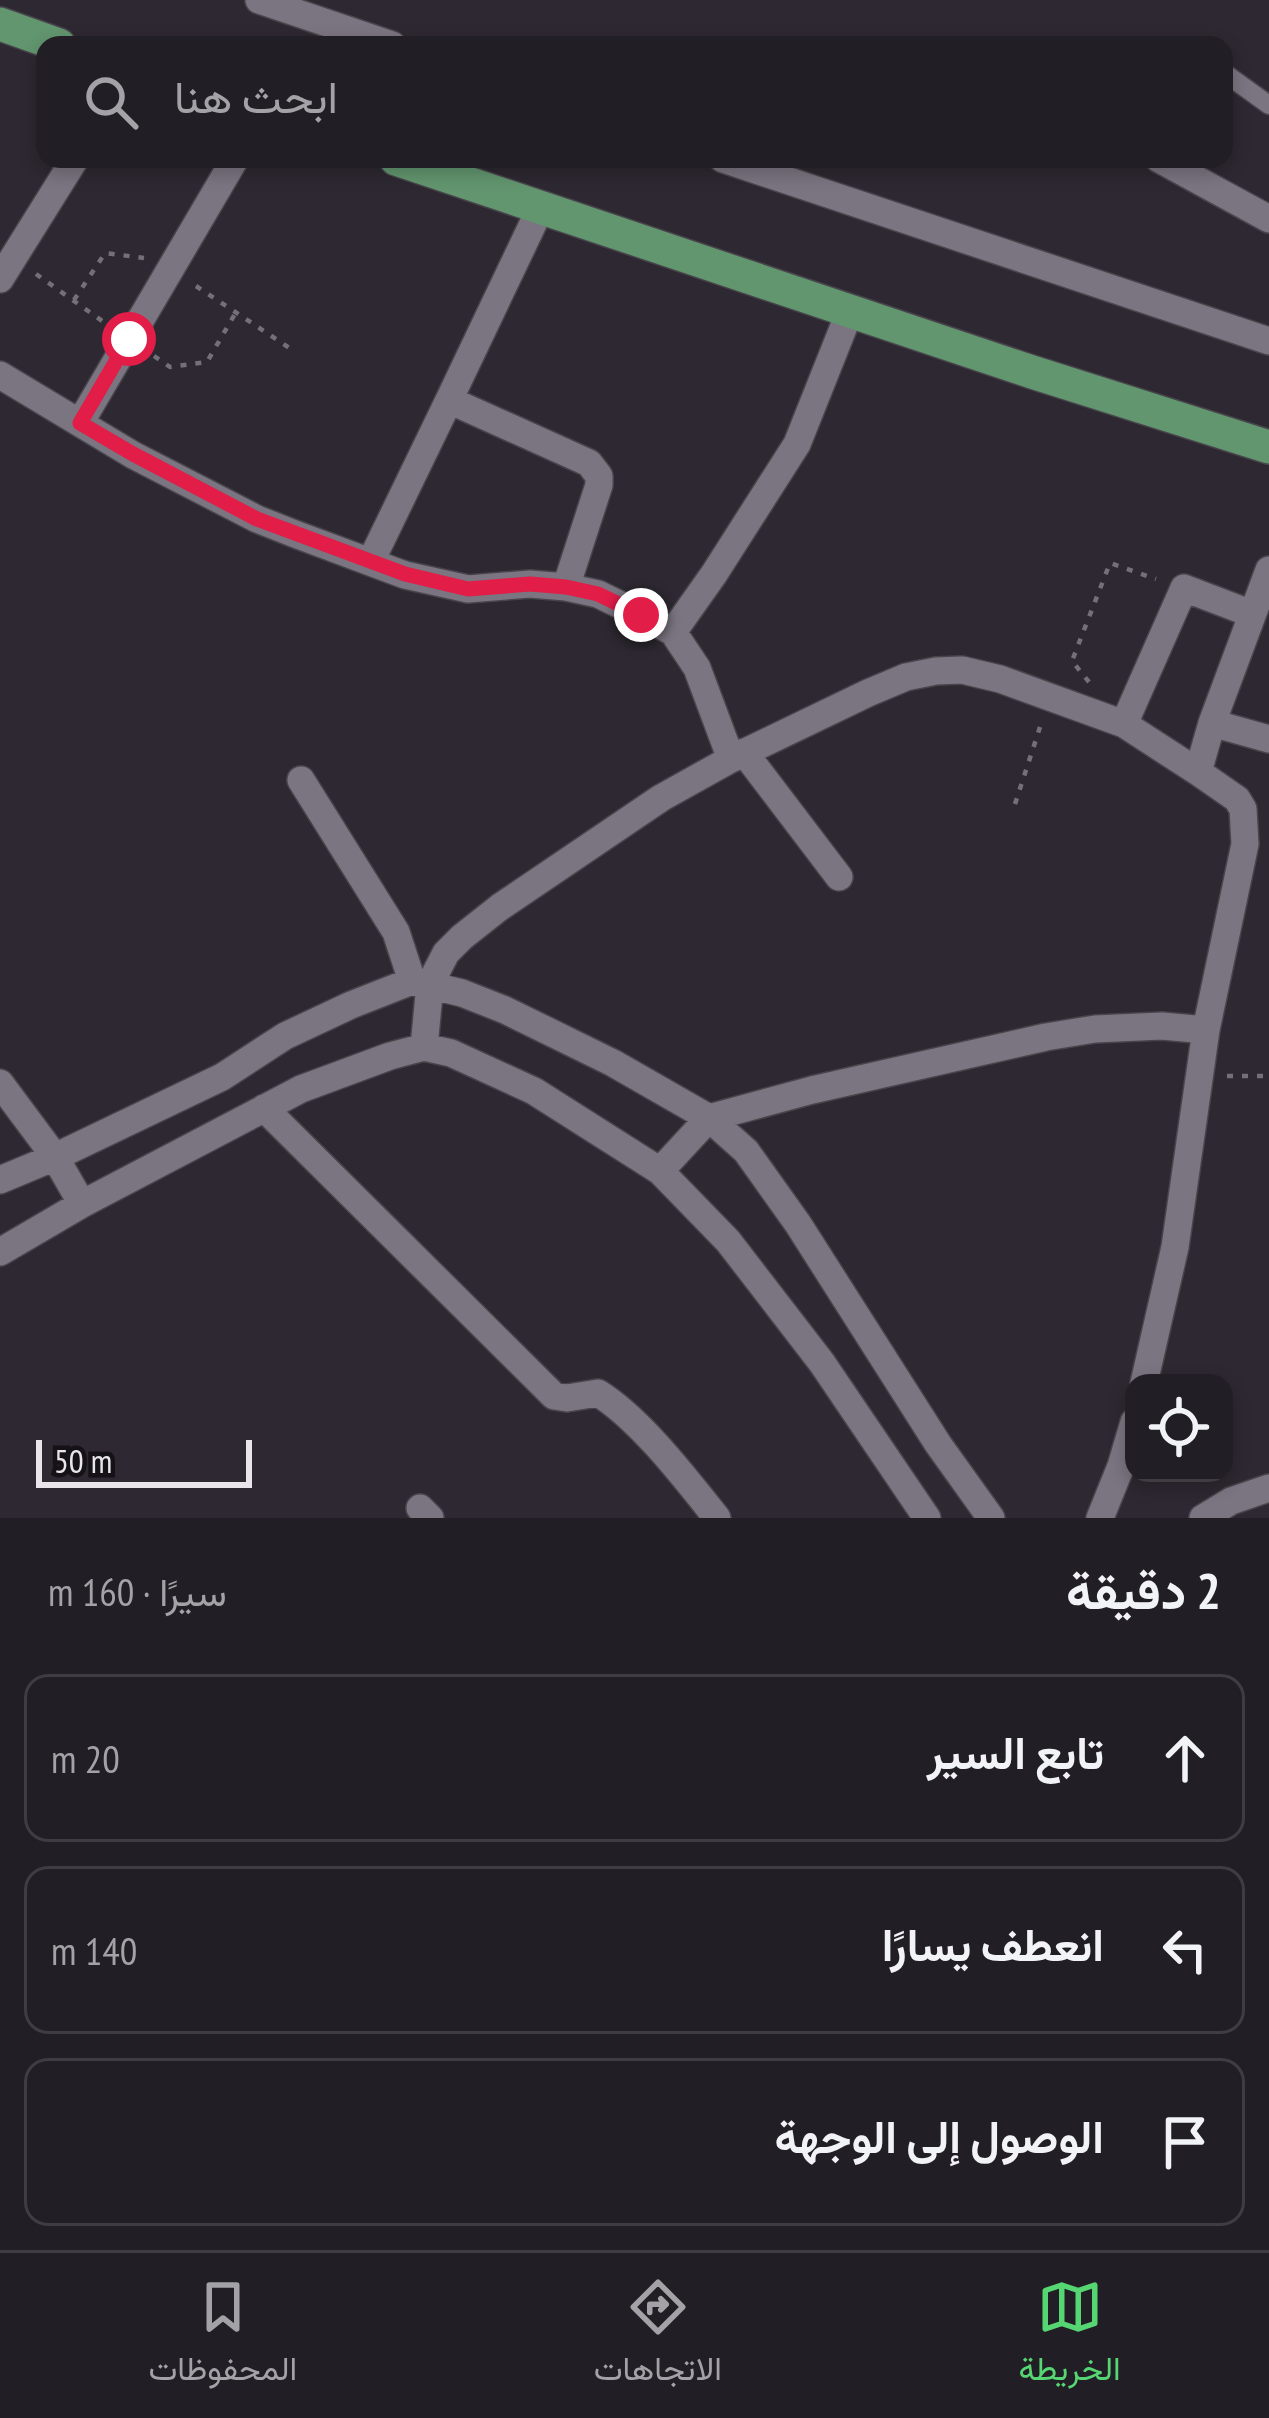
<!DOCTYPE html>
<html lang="ar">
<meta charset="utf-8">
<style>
:root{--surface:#221e25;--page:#2a272d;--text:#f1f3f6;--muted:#a2a2a7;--line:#3f3c42;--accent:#55d672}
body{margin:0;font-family:"PT Sans Narrow",Vazirmatn,sans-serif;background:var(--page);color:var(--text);direction:rtl}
.controls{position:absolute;right:36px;bottom:36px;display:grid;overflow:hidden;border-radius:24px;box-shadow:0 6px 18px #0003}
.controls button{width:108px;height:108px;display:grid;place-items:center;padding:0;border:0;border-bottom:3px solid var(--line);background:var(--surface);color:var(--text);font:60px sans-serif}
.scale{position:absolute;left:36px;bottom:30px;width:216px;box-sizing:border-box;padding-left:12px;border:6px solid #e8e5eb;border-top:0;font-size:33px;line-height:42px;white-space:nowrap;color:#e8e5eb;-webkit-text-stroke:9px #141216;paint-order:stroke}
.stop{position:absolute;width:36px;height:36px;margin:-27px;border:9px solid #e11d48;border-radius:50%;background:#fff}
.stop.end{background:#e11d48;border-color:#fff;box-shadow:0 3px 12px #0008}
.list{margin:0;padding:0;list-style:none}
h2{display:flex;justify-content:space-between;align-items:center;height:156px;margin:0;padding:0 48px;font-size:51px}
h2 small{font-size:39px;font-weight:400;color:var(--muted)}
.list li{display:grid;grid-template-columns:78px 1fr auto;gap:36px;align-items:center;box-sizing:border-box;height:168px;margin:0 24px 24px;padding:0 24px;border:3px solid var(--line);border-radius:24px}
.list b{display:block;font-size:45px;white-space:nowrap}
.list em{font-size:39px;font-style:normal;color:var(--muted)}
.icon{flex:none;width:66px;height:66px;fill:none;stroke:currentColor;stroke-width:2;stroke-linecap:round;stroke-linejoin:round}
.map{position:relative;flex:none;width:1269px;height:1518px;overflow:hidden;direction:ltr}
.search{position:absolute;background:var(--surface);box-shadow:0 6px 18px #0003;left:36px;right:36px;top:36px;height:132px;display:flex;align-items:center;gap:30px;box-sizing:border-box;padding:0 42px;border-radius:24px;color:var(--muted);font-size:45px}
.sheet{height:732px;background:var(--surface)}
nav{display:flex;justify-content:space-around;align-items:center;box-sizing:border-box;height:168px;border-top:3px solid var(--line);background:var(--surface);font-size:33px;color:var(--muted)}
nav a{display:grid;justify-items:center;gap:6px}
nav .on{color:var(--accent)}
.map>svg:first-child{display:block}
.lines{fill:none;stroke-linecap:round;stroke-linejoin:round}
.pedestrian-casing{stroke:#48444b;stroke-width:21}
.minor-casing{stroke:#48444b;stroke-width:30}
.primary-casing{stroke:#48444b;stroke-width:36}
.path{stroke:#747078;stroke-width:4.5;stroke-dasharray:6 9;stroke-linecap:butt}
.pedestrian{stroke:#7a7580;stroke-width:18}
.minor{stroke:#7a7580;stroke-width:27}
.primary{stroke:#62966f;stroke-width:33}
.route{stroke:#e11d48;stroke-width:15}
</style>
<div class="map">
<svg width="1269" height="1518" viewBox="0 0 1269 1518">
<rect width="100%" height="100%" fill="#2d2831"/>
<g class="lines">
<defs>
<path id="pedestrian" d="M 1226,74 L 1269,105"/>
<path id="minor" d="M 259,0 L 392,45
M 723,159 L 1269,341
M 1159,159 L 1269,219
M 541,207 L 449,400 L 589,463 L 599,476 L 599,485 L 566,587
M 0,279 L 75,159
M 0,375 L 133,455 L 257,519 L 295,534 L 405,575 L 468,589 L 530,584 L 566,587 L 598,594 L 641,615 L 673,632 L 697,668 L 731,759
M 80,423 L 235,159
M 371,561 L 449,400
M 673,632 L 714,574 L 797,444 L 850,311
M 1212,723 L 1269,739
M 1124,724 L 1184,588 L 1252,614
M 744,752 L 839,877
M 301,780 L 396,932 L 412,981
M 424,1047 L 430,984 L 446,953 L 462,937 L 500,907 L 661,798 L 731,759 L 868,693 L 906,677 L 936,671 L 962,670 L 1000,679 L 1124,724 L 1198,772 L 1212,723 L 1269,570
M 0,1083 L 55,1157 L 82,1204
M 264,1108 L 554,1396 L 567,1398 L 598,1393 C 640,1419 686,1479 717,1518
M 660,1171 L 709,1118 L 812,1090 L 1046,1037 L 1095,1029 L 1162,1026 L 1206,1030
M 0,1180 L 55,1157 L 222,1077 L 285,1036 L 351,1005 L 412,981 L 462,993 L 505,1010 L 613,1063 L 709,1118 L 746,1151 L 798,1224 L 938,1444 L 991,1518
M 0,1252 L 82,1204 L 301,1089 L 390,1056 L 424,1047 L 451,1053 L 534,1091 L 660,1171 L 728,1241 L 822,1363 L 927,1518
M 1144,1383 L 1175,1247 L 1206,1030 L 1245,844 L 1243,809 L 1237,799 L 1198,772
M 420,1508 L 430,1518
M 1100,1518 L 1121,1466 L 1134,1422
M 1203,1518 L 1231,1501 L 1269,1488"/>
<path id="primary" d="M 0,24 L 59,45
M 396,159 L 1032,372 L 1269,447"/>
</defs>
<!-- pedestrian casing -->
<use href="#pedestrian" class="pedestrian-casing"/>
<!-- minor casing -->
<use href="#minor" class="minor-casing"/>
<!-- primary casing -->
<use href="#primary" class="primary-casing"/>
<!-- path -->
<path class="path" d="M 36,274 L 105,323
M 196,286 L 291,349
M 74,300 L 105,253 L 144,258
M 154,356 L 170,367 L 207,362 L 236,312
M 1089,682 L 1072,661 L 1110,563 L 1156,579
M 1015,804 L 1041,724
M 1227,1076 L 1269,1076"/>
<!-- pedestrian -->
<use href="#pedestrian" class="pedestrian"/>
<!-- minor -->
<use href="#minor" class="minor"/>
<!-- primary -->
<use href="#primary" class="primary"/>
</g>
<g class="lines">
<!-- route -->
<path class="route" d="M 129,339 L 80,423 L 133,454 L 257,519 L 405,574 L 468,589 L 530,584 L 566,587 L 598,594 L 641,615"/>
</g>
</svg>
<div class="controls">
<button><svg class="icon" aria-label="locate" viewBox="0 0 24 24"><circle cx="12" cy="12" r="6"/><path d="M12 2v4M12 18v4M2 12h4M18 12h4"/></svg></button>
</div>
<div class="scale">50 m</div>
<div class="stop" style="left:129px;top:339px"></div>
<div class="stop end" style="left:641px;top:615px"></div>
<div class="search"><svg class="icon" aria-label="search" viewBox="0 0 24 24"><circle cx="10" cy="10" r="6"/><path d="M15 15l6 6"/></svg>ابحث هنا</div>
</div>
<section class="sheet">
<h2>2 دقيقة<small>سيرًا · 160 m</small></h2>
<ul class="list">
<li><svg class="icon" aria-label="ahead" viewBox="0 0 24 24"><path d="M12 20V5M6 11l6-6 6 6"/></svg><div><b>تابع السير</b></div><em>20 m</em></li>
<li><svg class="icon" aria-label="left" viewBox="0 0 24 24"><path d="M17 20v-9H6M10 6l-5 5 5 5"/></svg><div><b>انعطف يسارًا</b></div><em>140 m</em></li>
<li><svg class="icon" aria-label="arrive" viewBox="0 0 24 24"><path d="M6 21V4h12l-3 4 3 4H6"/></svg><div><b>الوصول إلى الوجهة</b></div></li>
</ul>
</section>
<nav>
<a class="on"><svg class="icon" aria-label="map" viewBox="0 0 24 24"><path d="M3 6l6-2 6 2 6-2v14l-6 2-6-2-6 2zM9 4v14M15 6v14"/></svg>الخريطة</a>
<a><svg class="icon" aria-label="directions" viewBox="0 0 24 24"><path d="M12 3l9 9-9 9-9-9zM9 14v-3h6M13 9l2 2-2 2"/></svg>الاتجاهات</a>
<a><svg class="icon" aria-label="saved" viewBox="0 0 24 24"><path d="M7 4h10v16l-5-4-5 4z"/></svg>المحفوظات</a>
</nav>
